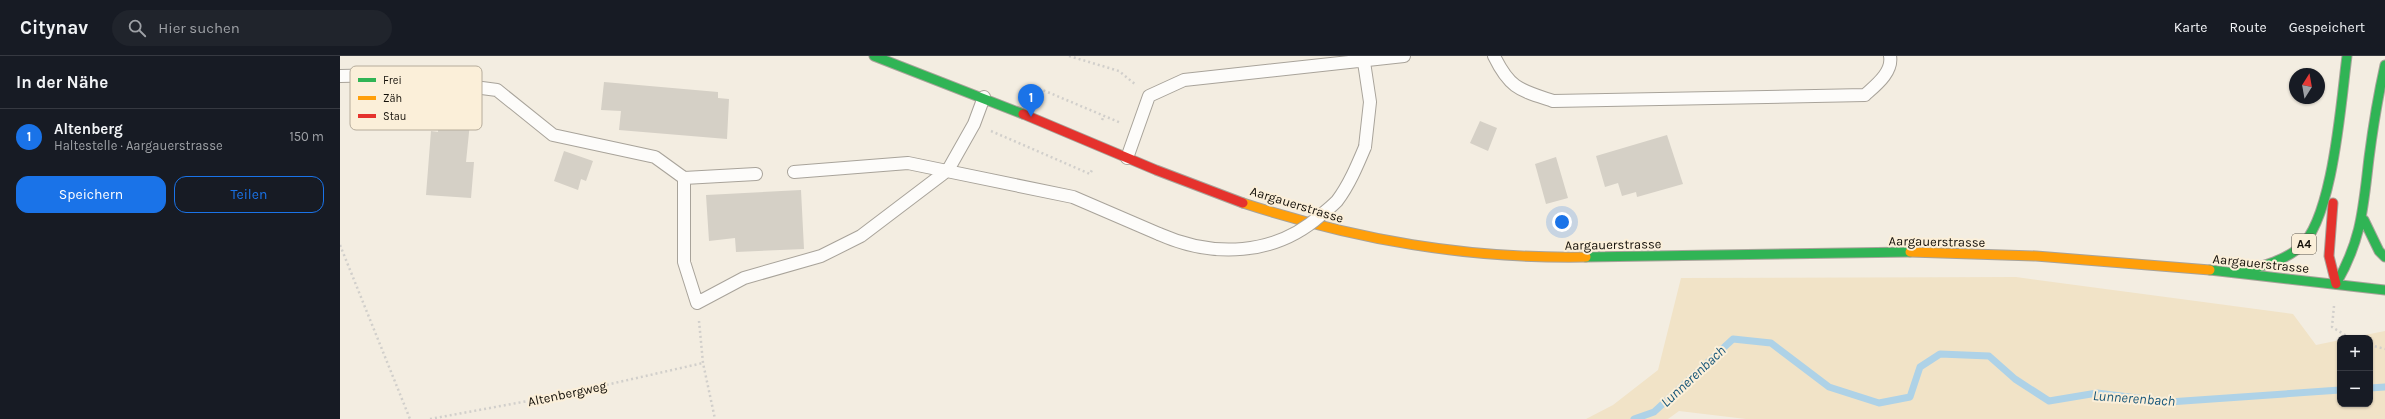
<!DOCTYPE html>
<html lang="de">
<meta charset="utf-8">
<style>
:root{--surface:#171b24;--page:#20242c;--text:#f1f3f6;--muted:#9ea1a6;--line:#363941;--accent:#1a73e8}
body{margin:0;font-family:Karla,sans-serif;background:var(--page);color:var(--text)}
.controls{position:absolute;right:12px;bottom:12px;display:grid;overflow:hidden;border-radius:8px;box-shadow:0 1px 3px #0004}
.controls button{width:36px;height:36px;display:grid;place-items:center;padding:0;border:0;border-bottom:1px solid var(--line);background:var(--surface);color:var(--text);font:20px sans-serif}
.compass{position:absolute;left:1949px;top:12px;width:36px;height:36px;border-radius:50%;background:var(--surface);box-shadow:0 1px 3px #0004;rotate:11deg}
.you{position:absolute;left:1222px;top:166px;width:14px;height:14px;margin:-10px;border:3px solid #fff;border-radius:50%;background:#1a73e8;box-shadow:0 0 0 6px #1a73e833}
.badge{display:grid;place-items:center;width:26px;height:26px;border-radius:50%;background:var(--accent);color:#fff;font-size:13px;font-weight:700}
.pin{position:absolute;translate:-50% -33px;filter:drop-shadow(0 1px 2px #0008)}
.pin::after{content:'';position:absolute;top:21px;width:14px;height:12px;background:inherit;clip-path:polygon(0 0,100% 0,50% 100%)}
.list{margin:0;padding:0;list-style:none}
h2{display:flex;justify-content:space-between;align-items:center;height:52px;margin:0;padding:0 16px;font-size:17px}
h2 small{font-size:13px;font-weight:400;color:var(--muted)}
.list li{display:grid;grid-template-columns:26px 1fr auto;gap:12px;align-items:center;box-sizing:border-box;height:56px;padding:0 16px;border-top:1px solid var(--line)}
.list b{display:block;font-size:15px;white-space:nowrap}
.list p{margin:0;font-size:13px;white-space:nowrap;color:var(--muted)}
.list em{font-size:13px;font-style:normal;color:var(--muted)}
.actions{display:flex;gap:8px;padding:12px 16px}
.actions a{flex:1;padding:9px 0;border:1px solid var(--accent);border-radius:12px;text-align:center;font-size:14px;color:var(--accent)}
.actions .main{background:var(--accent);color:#fff}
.icon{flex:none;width:22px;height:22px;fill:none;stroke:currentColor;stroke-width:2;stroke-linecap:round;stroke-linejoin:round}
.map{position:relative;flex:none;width:2045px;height:363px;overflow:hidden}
header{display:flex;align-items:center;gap:24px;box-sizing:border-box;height:56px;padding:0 20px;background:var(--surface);border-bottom:1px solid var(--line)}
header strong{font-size:19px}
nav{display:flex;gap:22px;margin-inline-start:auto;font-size:14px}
.search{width:280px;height:36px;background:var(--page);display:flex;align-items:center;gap:10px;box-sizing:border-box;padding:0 14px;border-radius:22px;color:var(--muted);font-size:15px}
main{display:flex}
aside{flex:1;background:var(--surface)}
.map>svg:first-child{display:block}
.green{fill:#f1e3c7}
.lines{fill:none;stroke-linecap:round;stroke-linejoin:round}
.stream{stroke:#aed2e7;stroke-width:7}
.building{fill:#d5d0c6}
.lane-casing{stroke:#a8a39a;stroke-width:14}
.fast-casing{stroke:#a8a39a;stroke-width:11}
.slow-casing{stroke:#a8a39a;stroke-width:11}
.jam-casing{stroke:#a8a39a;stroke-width:11}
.path{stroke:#d1cfcb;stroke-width:2.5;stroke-dasharray:2 3;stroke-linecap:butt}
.lane{stroke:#fdfcfa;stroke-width:12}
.fast{stroke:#30b455;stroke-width:9}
.slow{stroke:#ff9f0a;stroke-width:9}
.jam{stroke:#e5322d;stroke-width:9}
.lane-bridge-casing{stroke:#a8a39a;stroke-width:14;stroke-linecap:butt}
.lane-bridge{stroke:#fdfcfa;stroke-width:12}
.labels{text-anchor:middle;stroke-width:4;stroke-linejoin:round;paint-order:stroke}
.shield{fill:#fbefd9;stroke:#595347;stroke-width:1}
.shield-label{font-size:12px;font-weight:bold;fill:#141009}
.street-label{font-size:13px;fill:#141009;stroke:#fbefd9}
.water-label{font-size:14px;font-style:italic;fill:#175679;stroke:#fbefd9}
.key{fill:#fbefd9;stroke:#b6ac9b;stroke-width:1}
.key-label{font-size:11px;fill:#141009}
</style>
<header>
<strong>Citynav</strong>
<div class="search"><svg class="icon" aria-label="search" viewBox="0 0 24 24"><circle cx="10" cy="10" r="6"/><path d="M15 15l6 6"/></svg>Hier suchen</div>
<nav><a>Karte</a><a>Route</a><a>Gespeichert</a></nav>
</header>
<main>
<aside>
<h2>In der Nähe<small></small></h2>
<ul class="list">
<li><span class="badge">1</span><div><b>Altenberg</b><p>Haltestelle · Aargauerstrasse</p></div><em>150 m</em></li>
</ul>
<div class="actions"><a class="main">Speichern</a><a>Teilen</a></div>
</aside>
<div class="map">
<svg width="2045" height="363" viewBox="0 0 2045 363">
<rect width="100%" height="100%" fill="#f3ede1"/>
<!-- green -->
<path class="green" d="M 1676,221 L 1953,258 L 1976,289 L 2000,284 L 2000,348 L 2030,348 L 2030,282 L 2010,282 L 2045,275 L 2045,363 L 1406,363 L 1339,355 L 1328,363 L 1246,363 L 1273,349 L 1318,314 L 1341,222 Z"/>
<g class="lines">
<!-- stream -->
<path class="stream" d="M 2030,332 L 2045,331
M 1294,363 L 1314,356 L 1393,283 L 1431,287 L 1489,331 L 1539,347 L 1570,341 L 1580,311 L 1600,298 L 1649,300 L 1675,323 L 1709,345 L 1757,337 L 1829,346 L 2000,334"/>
</g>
<!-- building -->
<path class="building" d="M 264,26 L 378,36 L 378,42 L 389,43 L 387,83 L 279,74 L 281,55 L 261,54 Z
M 99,54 L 131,57 L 126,106 L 134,106 L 131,142 L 86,139 L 91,75 L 98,76 Z
M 1140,65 L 1157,72 L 1148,95 L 1130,87 Z
M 1327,79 L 1343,128 L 1297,141 L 1296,136 L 1282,140 L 1278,127 L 1265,131 L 1256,100 Z
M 224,95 L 253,105 L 246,125 L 241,123 L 238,134 L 214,125 Z
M 1216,101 L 1228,142 L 1206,148 L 1195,108 Z
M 461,134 L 464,193 L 396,196 L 395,182 L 369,185 L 366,139 Z"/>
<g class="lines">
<defs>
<path id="lane" d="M 1154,0 C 1170,33 1180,34 1213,45 L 1525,39 C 1536,29 1553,16 1550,0
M 1024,6 L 1030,46 L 1025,91
M 0,20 L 44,19 L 157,34 L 213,79 L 315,101 L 344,122 L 344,206 L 357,247 L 404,222 L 481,200 L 521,180 L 608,114 L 634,68 L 644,41
M 787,102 L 809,40 L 844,24 L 1064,0
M 454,116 L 568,107 L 733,141 L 819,178
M 344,122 L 416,118"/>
<path id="fast" d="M 534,0 L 683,58
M 2024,164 L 2039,195 L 2045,201
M 1246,201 L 1570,196
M 1870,214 L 2045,234
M 1897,217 C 1918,211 1942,206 1959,192 C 1993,165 2001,45 2007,0
M 1996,228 C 2022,183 2023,152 2029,102 C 2033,71 2038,40 2045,9"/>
<path id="slow" d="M 903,147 C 1017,184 1126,203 1246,201
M 1570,196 L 1696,200 L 1870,214"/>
<path id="jam" d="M 683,58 L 816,114 L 903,147
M 1993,147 L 1989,200 L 1996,228"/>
</defs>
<!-- lane casing -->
<use href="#lane" class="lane-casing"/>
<!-- fast casing -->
<use href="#fast" class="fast-casing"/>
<!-- slow casing -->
<use href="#slow" class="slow-casing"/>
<!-- jam casing -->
<use href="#jam" class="jam-casing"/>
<!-- path -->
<path class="path" d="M 729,0 L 779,15 L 796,29
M 697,36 L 698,32 L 781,67
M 762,64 L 764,60
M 651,75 L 750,118 L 752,114
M 0,189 L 70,363
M 1994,250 L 1992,271 L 2010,282
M 359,265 L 363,307 L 375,363
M 2030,289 L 2045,293
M 90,363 L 226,338 L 363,307"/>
<!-- lane -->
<use href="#lane" class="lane"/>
<!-- fast -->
<use href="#fast" class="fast"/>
<!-- slow -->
<use href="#slow" class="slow"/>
<!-- jam -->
<use href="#jam" class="jam"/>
<defs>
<path id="lane-bridge" d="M 819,178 C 873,202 935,200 981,159 C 986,155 992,150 997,145 C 1009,129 1017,110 1025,91"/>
</defs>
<!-- lane-bridge casing -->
<use href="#lane-bridge" class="lane-bridge-casing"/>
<!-- lane-bridge -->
<use href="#lane-bridge" class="lane-bridge"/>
</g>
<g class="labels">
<!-- shield labels -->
<rect class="shield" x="1952" y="178" width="24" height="20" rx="3"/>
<g class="shield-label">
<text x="1964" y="192">A4</text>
</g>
<!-- street labels -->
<g class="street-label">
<text transform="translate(957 148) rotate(17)" y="5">Aargauerstrasse</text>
<text transform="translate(1597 185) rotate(1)" y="5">Aargauerstrasse</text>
<text transform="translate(1273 188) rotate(-1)" y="5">Aargauerstrasse</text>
<text transform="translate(1921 207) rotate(6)" y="5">Aargauerstrasse</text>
<text transform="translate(227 337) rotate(-12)" y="5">Altenbergweg</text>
</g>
<!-- water labels -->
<g class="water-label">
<text transform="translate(1353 320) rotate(-43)" y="5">Lunnerenbach</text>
<text transform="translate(1794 342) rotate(4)" y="5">Lunnerenbach</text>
</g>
</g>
<!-- legend -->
<rect x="10" y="10" width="132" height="64" rx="6" class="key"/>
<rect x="18" y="22" width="18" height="4" fill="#30b455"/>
<rect x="18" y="40" width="18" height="4" fill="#ff9f0a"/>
<rect x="18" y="58" width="18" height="4" fill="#e5322d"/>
<g class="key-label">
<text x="43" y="28">Frei</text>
<text x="43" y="46">Zäh</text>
<text x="43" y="64">Stau</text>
</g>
</svg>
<div class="controls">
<button>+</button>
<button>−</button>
</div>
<svg class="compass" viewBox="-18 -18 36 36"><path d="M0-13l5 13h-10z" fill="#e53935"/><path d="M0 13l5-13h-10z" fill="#9ea1a6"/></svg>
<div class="you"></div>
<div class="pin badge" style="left:691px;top:61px">1</div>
</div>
</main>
